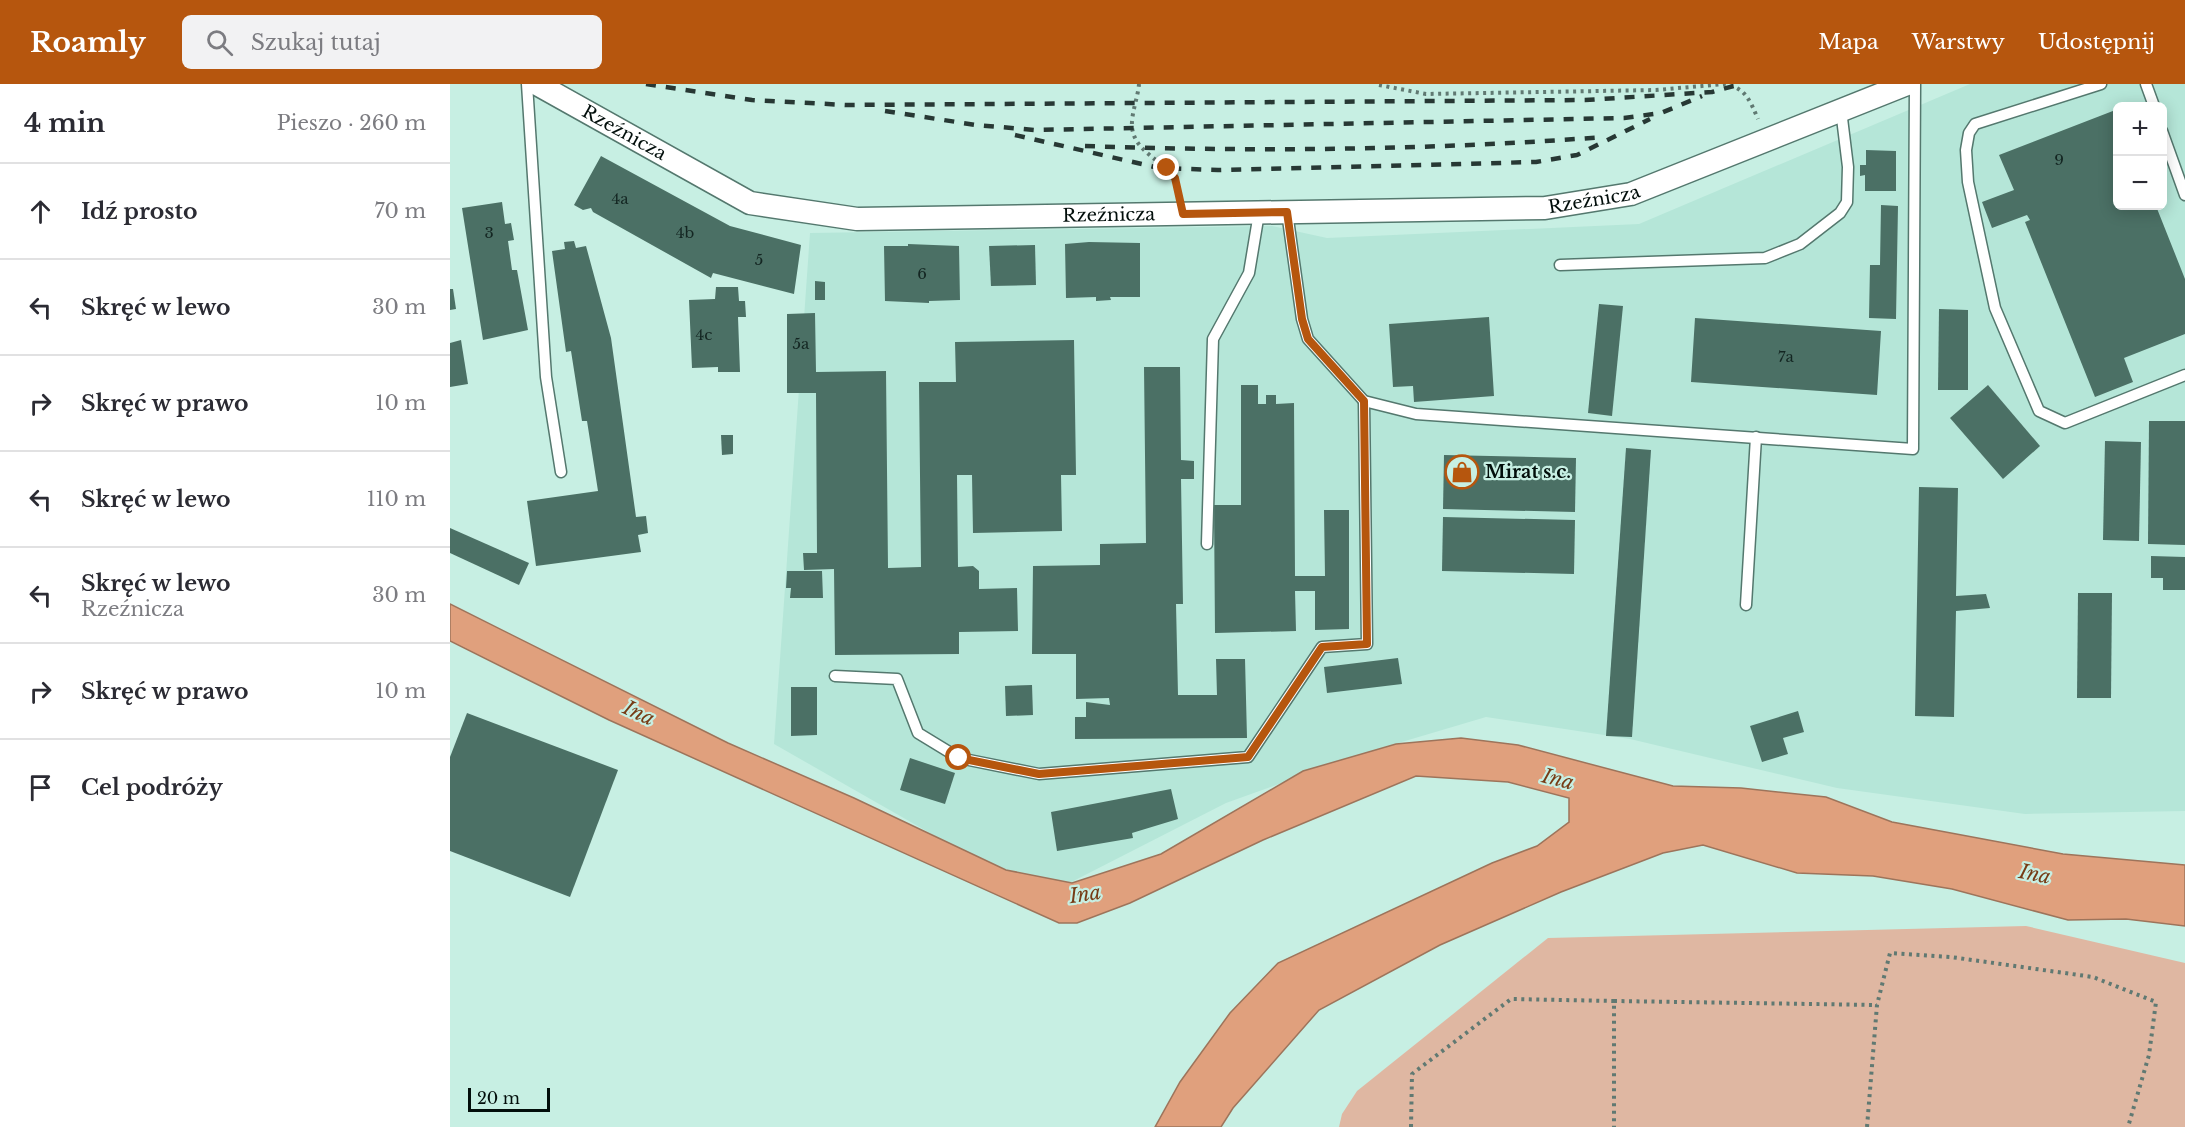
<!DOCTYPE html>
<html lang="pl">
<head>
<meta charset="utf-8">
<style>
	body { margin:0; font-family:"Libre Baskerville",serif; background:#f2f2f3; color:#2b2b33 }
	.controls { position:absolute; right:18px; top:18px; display:grid; overflow:hidden; border-radius:9px; box-shadow:0 3px 15px #0003 }
	.controls button { width:54px; height:54px; display:grid; place-items:center; padding:0; border:0; border-bottom:2px solid #e1e1e2; background:#fff; color:#2b2b33; font:30px sans-serif }
	.scale { position:absolute; left:18px; bottom:15px; width:82px; box-sizing:border-box; padding-left:6px; border:3px solid #020e0b; border-top:0; font-size:16px; line-height:21px; white-space:nowrap; color:#020e0b; -webkit-text-stroke:4px #c7efe3; paint-order:stroke }
	.stop { position:absolute; width:18px; height:18px; margin:-14px; border:4px solid #b6560e; border-radius:50%; background:#fff }
	.stop.end { background:#b6560e; border-color:#fff; box-shadow:0 2px 6px #0008 }
	.list { margin:0; padding:0; list-style:none }
	h2 { display:flex; justify-content:space-between; align-items:center; height:78px; margin:0; padding:0 24px; font-size:26px }
	h2 small { font-size:20px; font-weight:400; color:#7c7c81 }
	.list li { display:grid; grid-template-columns:39px 1fr auto; gap:18px; align-items:center; box-sizing:border-box; height:96px; padding:0 24px; border-top:2px solid #e1e1e2 }
	.list b { display:block; font-size:22px; white-space:nowrap }
	.list p { margin:0; font-size:20px; white-space:nowrap; color:#7c7c81 }
	.list em { font-size:20px; font-style:normal; color:#7c7c81 }
	.icon { flex:none; width:33px; height:33px; fill:none; stroke:currentColor; stroke-width:2; stroke-linecap:round; stroke-linejoin:round }
	.map { position:relative; flex:none; width:1735px; height:1043px; overflow:hidden }
	header { display:flex; align-items:center; gap:36px; box-sizing:border-box; height:84px; padding:0 30px; background:#b6560e; color:#fff }
	header strong { font-size:28px }
	nav { display:flex; gap:33px; margin-inline-start:auto; font-size:21px }
	.search { width:420px; height:54px; background:#f2f2f3; display:flex; align-items:center; gap:15px; box-sizing:border-box; padding:0 21px; border-radius:9px; color:#7c7c81; font-size:22px }
	main { display:flex }
	aside { flex:1; background:#fff }
	.map>svg:first-child { display:block }
	.built { fill:#b5e6d8; fill-rule:evenodd }
	.green { fill:#dfb7a2 }
	.water { fill:#e0a07d; stroke:#9d745b; stroke-width:1.5 }
	.building { fill:#4b7065 }
	.lines { fill:none; stroke-linecap:round; stroke-linejoin:round }
	.lane-casing { stroke:#54786e; stroke-width:13 }
	.street-casing { stroke:#54786e; stroke-width:25 }
	.path { stroke:#607972; stroke-width:4; stroke-dasharray:3 4.5; stroke-linecap:butt }
	.lane { stroke:#fff; stroke-width:10 }
	.street { stroke:#fff; stroke-width:22 }
	.rail { stroke:#273834; stroke-width:4.5; stroke-dasharray:10 10; stroke-linecap:butt }
	.route { stroke:#b6560e; stroke-width:8 }
	.labels { text-anchor:middle; dominant-baseline:central; stroke-width:4.5; stroke-linejoin:round; paint-order:stroke }
	.number-label { font-size:15px; fill:#142622 }
	.street-label { font-size:18px; fill:#020e0b; stroke:#c7efe3 }
	.poi-label { font-size:18px; font-weight:bold; fill:#020e0b; stroke:#c7efe3; text-anchor:start }
	.water-label { font-size:20px; font-style:italic; fill:#763b15; stroke:#c7efe3 }
</style>
</head>
<body>
<header>
<strong>Roamly</strong>
<div class="search"><svg class="icon" aria-label="search" viewBox="0 0 24 24"><circle cx="10" cy="10" r="6"/><path d="M15 15l6 6"/></svg>Szukaj tutaj</div>
<nav><a>Mapa</a><a>Warstwy</a><a>Udostępnij</a></nav>
</header>
<main>
<aside>
<h2>4 min<small>Pieszo · 260 m</small></h2>
<ul class="list">
<li><svg class="icon" aria-label="ahead" viewBox="0 0 24 24"><path d="M12 20V5M6 11l6-6 6 6"/></svg><div><b>Idź prosto</b></div><em>70 m</em></li>
<li><svg class="icon" aria-label="left" viewBox="0 0 24 24"><path d="M17 20v-9H6M10 6l-5 5 5 5"/></svg><div><b>Skręć w lewo</b></div><em>30 m</em></li>
<li><svg class="icon" aria-label="right" viewBox="0 0 24 24"><path d="M7 20v-9h11M14 6l5 5-5 5"/></svg><div><b>Skręć w prawo</b></div><em>10 m</em></li>
<li><svg class="icon" aria-label="left" viewBox="0 0 24 24"><path d="M17 20v-9H6M10 6l-5 5 5 5"/></svg><div><b>Skręć w lewo</b></div><em>110 m</em></li>
<li><svg class="icon" aria-label="left" viewBox="0 0 24 24"><path d="M17 20v-9H6M10 6l-5 5 5 5"/></svg><div><b>Skręć w lewo</b><p>Rzeźnicza</p></div><em>30 m</em></li>
<li><svg class="icon" aria-label="right" viewBox="0 0 24 24"><path d="M7 20v-9h11M14 6l5 5-5 5"/></svg><div><b>Skręć w prawo</b></div><em>10 m</em></li>
<li><svg class="icon" aria-label="arrive" viewBox="0 0 24 24"><path d="M6 21V4h12l-3 4 3 4H6"/></svg><div><b>Cel podróży</b></div></li>
</ul>
</aside>
<div class="map">
<svg width="1735" height="1043" viewBox="0 0 1735 1043">
	<rect width="100%" height="100%" fill="#c7efe3"/>
	<!-- built -->
	<path class="built" d="M1520,0H1735V727L1575,730L1387,704L1180,655L1036,633L918,668L776,719L592,813L324,660L360,149L822,142L877,154L1189,140ZM1668,22H1712V122H1668Z"/>
	<!-- green -->
	<path class="green" d="M1576,842L1735,879V1043H889L892,1030L907,1007L1098,854Z"/>
	<!-- water -->
	<path class="water" d="M0,520L278,659L404,714L556,786L622,799L711,770L853,687L946,660L1011,654L1068,661L1223,702L1291,704L1376,713L1442,738L1613,770L1735,781V842L1676,835L1618,836L1502,805L1423,792L1347,789L1253,761L1213,769L1111,808L990,861L869,926L783,1024L771,1043H705L730,998L780,929L828,879L1042,779L1087,762L1119,738V714L1058,698L966,692L813,756L680,819L627,839H609L159,636L0,557Z"/>
	<!-- building -->
	<g class="building">
		<path d="M1668,25V122H1706L1735,195V250L1674,274L1683,298L1645,313L1575,138L1580,136L1577,131L1542,144L1532,118L1564,106L1549,71Z"/>
		<path d="M1416,66L1446,67V107H1415V91L1410,92V81H1416Z"/>
		<path d="M151,72L280,142L351,161L344,210L263,189L261,194L143,128L141,124L133,126L124,121Z"/>
		<path d="M52,118L55,140L61,139L64,156L58,157L62,186H67L78,246L33,256L12,124Z"/>
		<path d="M1431,121L1448,122L1446,235L1419,234L1420,181H1430Z"/>
		<path d="M124,157L126,164L136,162L161,254L186,433L196,432L198,449L188,451L191,468L86,482L77,417L148,407L137,337H132L121,267L116,268L102,167L115,165L114,158Z"/>
		<path d="M639,158L690,159V213H660L661,216L646,217V213L616,214L615,160Z"/>
		<path d="M458,160L509,162L510,216L479,217V219L435,217L434,162H458Z"/>
		<path d="M585,161L586,201L541,202L539,162Z"/>
		<path d="M365,197L375,198V216H365Z"/>
		<path d="M266,203H288L289,217H295L296,233H288L290,288H268V283L242,284L239,216L265,215Z"/>
		<path d="M0,205H3L6,225L0,226Z"/>
		<path d="M1149,220L1173,222L1162,332L1138,329Z"/>
		<path d="M1489,225L1518,226V306H1488Z"/>
		<path d="M365,229L366,288L436,287L438,484L471,483L469,298H506L505,258L624,256L626,391H611L612,447L523,449L522,391H507L508,483L523,482L529,487V505L567,504L568,547L509,548V570L385,571L384,485L354,486L353,469H367L366,309H337V230Z"/>
		<path d="M1039,233L1044,312L964,318L963,302L943,303L939,240Z"/>
		<path d="M1245,234L1431,247L1427,311L1241,298Z"/>
		<path d="M11,256L18,300L0,303V259Z"/>
		<path d="M694,283H730L731,376L744,377V395H731L733,520H726L728,611H767L766,575H795L797,654L625,655V633H636V618L660,621L659,614L626,615V570H582L583,482L650,481V460L696,459Z"/>
		<path d="M791,301H808V320H816V311H826V320L844,319L845,492H875L874,426H899V545L865,546V507H845L846,547L765,549L764,421H791Z"/>
		<path d="M1538,301L1590,362L1553,395L1500,334Z"/>
		<path d="M1699,337H1735V461L1698,460Z"/>
		<path d="M271,351H283V370L272,371Z"/>
		<path d="M1655,357L1691,358L1689,457L1653,456Z"/>
		<path d="M1176,364L1201,366L1182,653L1156,652Z"/>
		<path d="M994,371L1126,374L1125,428L993,425Z"/>
		<path d="M1469,403L1508,404L1506,512L1536,510L1540,524L1506,527L1504,633L1465,632Z"/>
		<path d="M993,433L1125,436L1124,490L992,487Z"/>
		<path d="M0,444L79,479L69,501L0,469Z"/>
		<path d="M1701,472L1735,473V506H1713V494H1701Z"/>
		<path d="M337,487H372L373,514H340L341,504H336Z"/>
		<path d="M1628,509H1662L1661,614H1627Z"/>
		<path d="M948,574L952,600L877,609L874,583Z"/>
		<path d="M582,601L583,631L556,632L555,602Z"/>
		<path d="M341,603H367V651L341,652Z"/>
		<path d="M1348,627L1354,648L1333,654L1338,670L1312,678L1300,642Z"/>
		<path d="M17,629L168,686L120,813L0,767V673Z"/>
		<path d="M460,674L505,689L495,720L450,706Z"/>
		<path d="M721,705L728,735L682,749L683,754L607,767L601,728Z"/>
	</g>
	<g class="lines">
		<!-- lane casing -->
		<g class="lane-casing">
			<g id="lane">
				<path d="M77,0L96,293L111,388"/>
				<path d="M1651,0L1525,40L1519,49L1516,66L1518,98L1545,224L1589,327L1615,339L1735,291"/>
				<path d="M1696,0L1704,22"/>
				<path d="M1712,47L1735,111"/>
				<path d="M837,128L852,235L858,255L914,317L966,330L1463,365L1465,0"/>
				<path d="M1110,181L1315,174L1350,160L1390,129L1397,118L1398,83L1391,26"/>
				<path d="M757,460L763,255L799,189L809,129"/>
				<path d="M1296,521L1306,353"/>
				<path d="M385,592L447,595L468,649L509,674L589,690L798,673L872,563L917,560L914,317"/>
			</g>
		</g>
		<!-- street casing -->
		<g class="street-casing">
			<g id="street">
				<path id="s1" d="M87,0L300,119L407,135L1095,124L1181,110L1457,0"/>
			</g>
		</g>
		<!-- path -->
		<g class="path">
			<path d="M689,0C688,13 681,30 682,43C685,72 721,76 728,107"/>
			<path d="M929,1L976,10L1206,6L1275,0C1296,4 1300,17 1308,35"/>
			<path d="M1164,917L1427,921"/>
			<path d="M961,1043L962,990L1061,915L1164,917V1043"/>
			<path d="M1417,1043L1427,921L1440,869L1501,873L1643,893L1706,918L1699,971L1678,1043"/>
		</g>
		<!-- lane -->
		<use href="#lane" class="lane"/>
		<!-- street -->
		<use href="#street" class="street"/>
		<!-- rail -->
		<g class="rail">
			<path d="M196,0L302,16L396,21L1135,16L1262,8L1291,0"/>
			<path d="M435,27L526,41L585,46L1174,34L1211,29L1252,12"/>
			<path d="M565,51L709,84L768,86L1086,78L1127,71L1200,35"/>
			<path d="M635,62C808,68 982,66 1154,53"/>
		</g>
	</g>
	<g class="lines">
		<!-- route -->
		<path class="route" d="M509,674L589,690L798,673L872,563L917,560L914,317L858,255L852,235L837,128L733,130L725,94L717,84"/>
	</g>
	<!-- icons -->
	<defs>
		<g id="shop-ring" transform="scale(1.725)"><circle r="9.5" fill="#c7efe3" stroke="#b6560e" stroke-width="1.5"/><path d="M-5-2.5h2.3a2.7 3.5 0 0 1 5.4 0H5L5.5 6h-11ZM-1.5-2.5h3a1.5 2.3 0 0 0-3 0Z" fill="#b6560e"/></g>
	</defs>
	<g fill-rule="evenodd">
		<use href="#shop-ring" x="1012" y="388"/>
	</g>
	<g class="labels">
		<!-- number labels -->
		<g class="number-label">
			<text x="1609" y="75">9</text>
			<text x="170" y="114">4a</text>
			<text x="39" y="148">3</text>
			<text x="235" y="148">4b</text>
			<text x="309" y="175">5</text>
			<text x="472" y="189">6</text>
			<text x="254" y="250">4c</text>
			<text x="351" y="259">5a</text>
			<text x="1336" y="272">7a</text>
		</g>
		<!-- street labels -->
		<g class="street-label">
			<text stroke="none"><textPath href="#s1" startOffset="100">Rzeźnicza</textPath></text>
			<text stroke="none"><textPath href="#s1" startOffset="1090">Rzeźnicza</textPath></text>
			<text stroke="none"><textPath href="#s1" startOffset="604">Rzeźnicza</textPath></text>
		</g>
		<!-- poi labels -->
		<g class="poi-label">
			<text x="1035" y="388">Mirat s.c.</text>
		</g>
		<!-- water labels -->
		<g class="water-label">
			<text transform="translate(189 629) rotate(25)">Ina</text>
			<text transform="translate(1108 695) rotate(14)">Ina</text>
			<text transform="translate(1585 790) rotate(11)">Ina</text>
			<text transform="translate(635 810) rotate(-8)">Ina</text>
		</g>
	</g>
</svg>
<div class="controls">
<button>+</button>
<button>−</button>
</div>
<div class="scale">20 m</div>
<div class="stop" style="left:509px;top:674px"></div>
<div class="stop end" style="left:717px;top:84px"></div>
</div>
</main>
</body>
</html>
